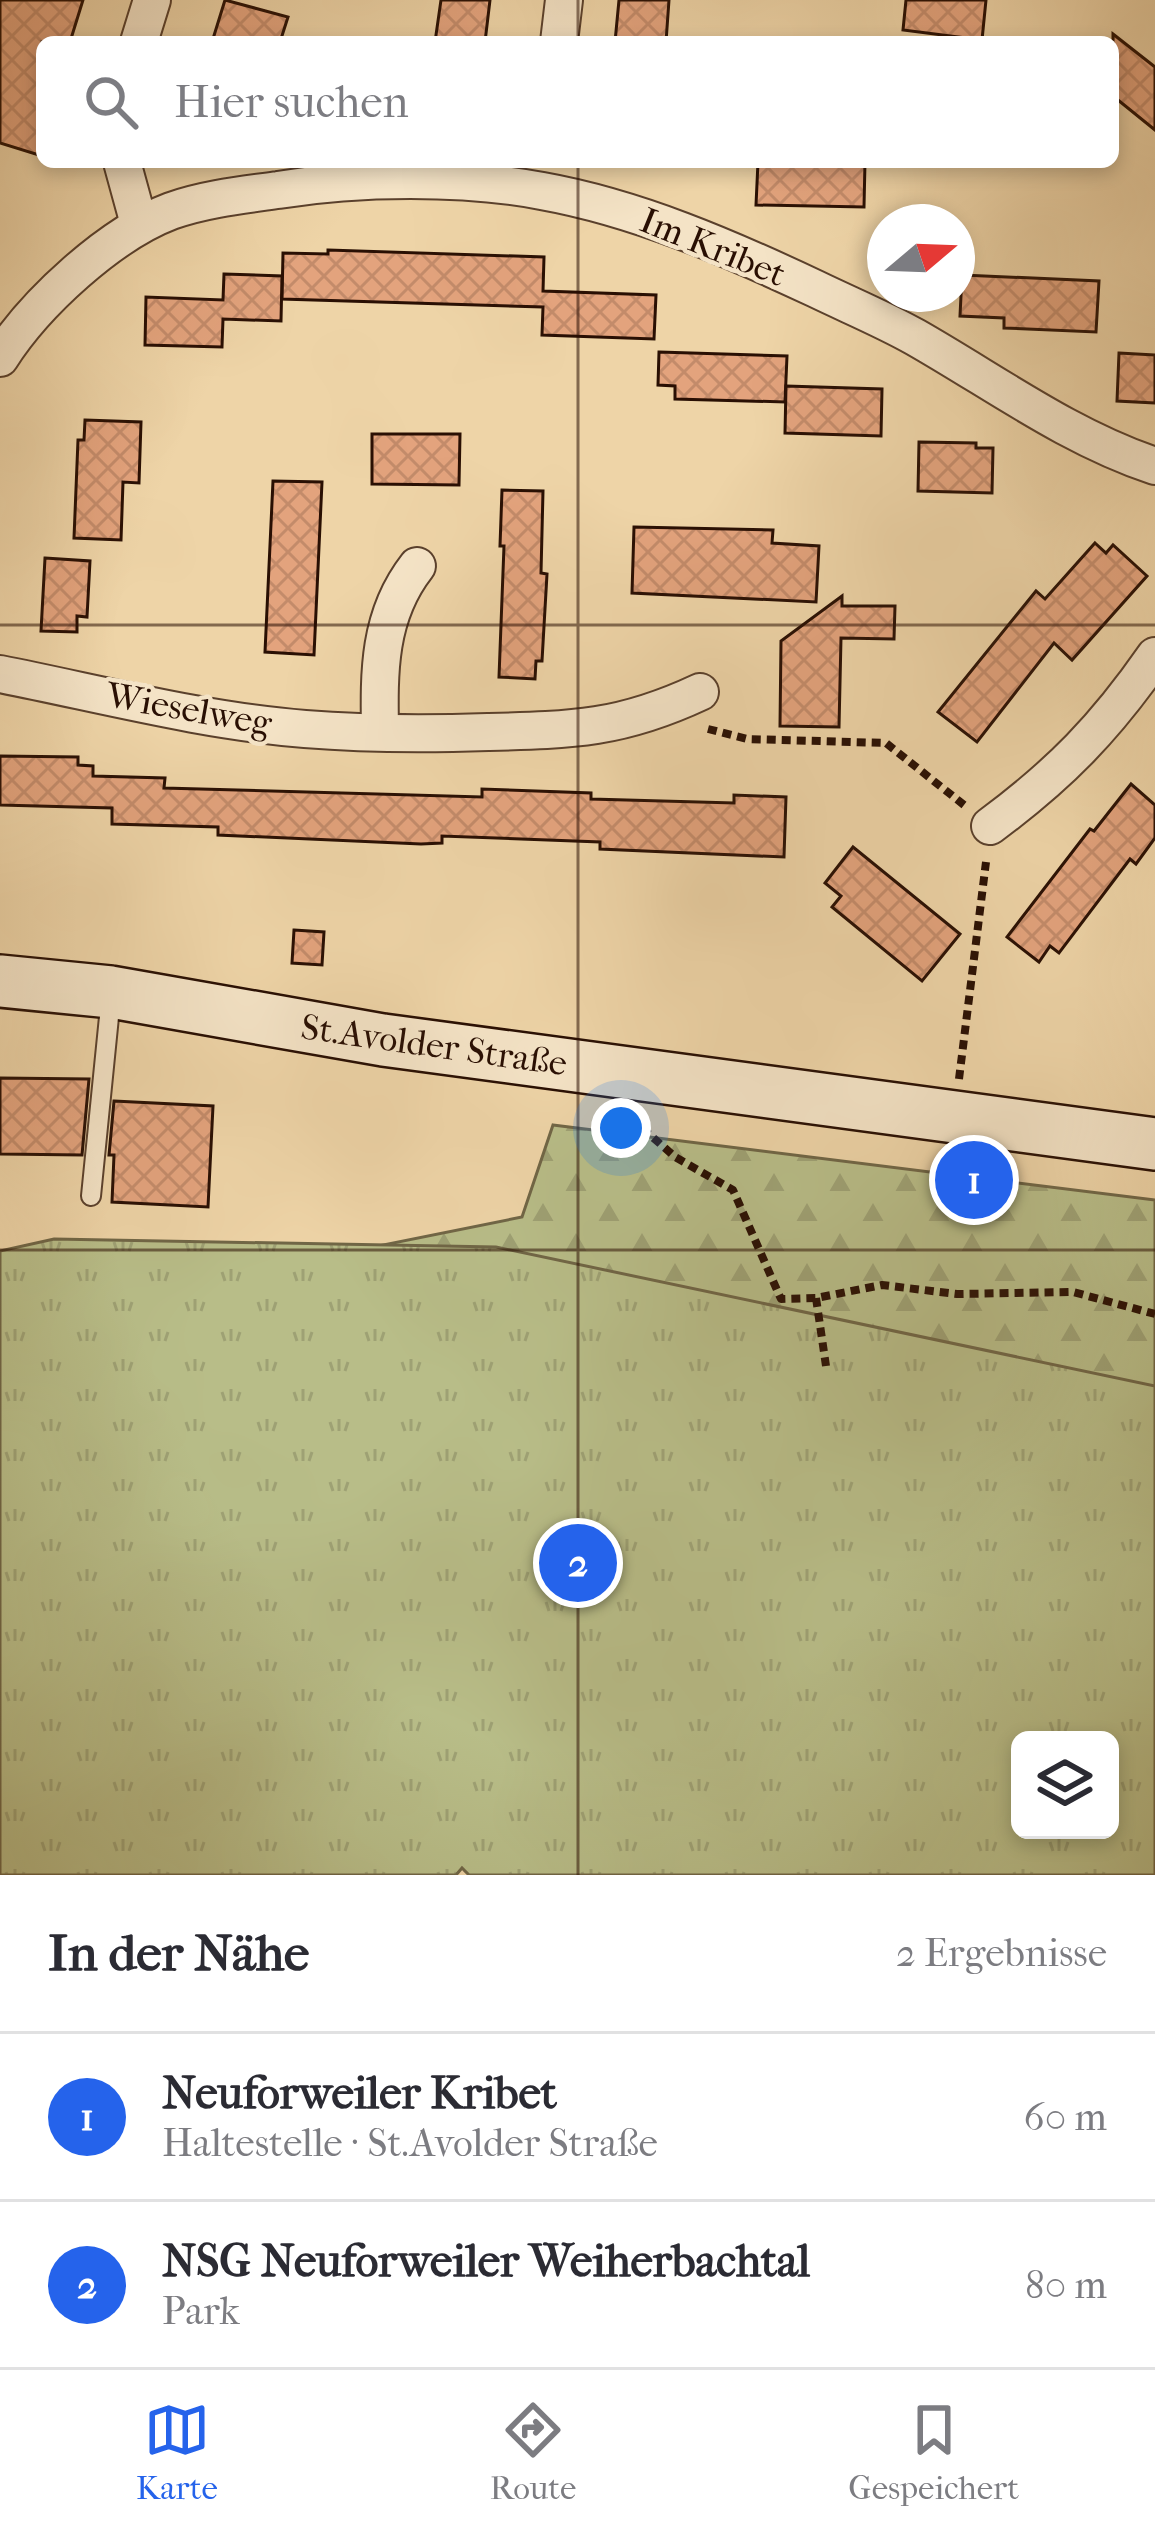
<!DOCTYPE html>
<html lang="de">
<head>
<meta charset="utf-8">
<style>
	body { margin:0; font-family:"IM FELL French Canon",serif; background:#f7f7f7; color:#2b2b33 }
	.controls { position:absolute; right:36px; bottom:36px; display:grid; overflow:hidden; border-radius:18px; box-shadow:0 6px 18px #0003 }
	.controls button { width:108px; height:108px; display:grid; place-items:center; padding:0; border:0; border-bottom:3px solid #e1e1e2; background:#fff; color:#2b2b33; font:60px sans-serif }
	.compass { position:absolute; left:867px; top:204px; width:108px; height:108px; border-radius:50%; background:#fff; box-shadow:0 6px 18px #0003; rotate:71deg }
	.you { position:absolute; left:621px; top:1128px; width:42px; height:42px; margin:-30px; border:9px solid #fff; border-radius:50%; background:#1a73e8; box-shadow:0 0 0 18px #1a73e833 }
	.badge { display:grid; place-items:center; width:78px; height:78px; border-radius:50%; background:#2563eb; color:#fff; font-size:39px; font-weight:700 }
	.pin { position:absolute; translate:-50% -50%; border:6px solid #fff; box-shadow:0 3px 12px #0006 }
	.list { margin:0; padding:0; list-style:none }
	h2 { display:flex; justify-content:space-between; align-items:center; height:156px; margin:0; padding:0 48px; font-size:51px }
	h2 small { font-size:39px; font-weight:400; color:#7c7c81 }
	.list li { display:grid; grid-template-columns:78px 1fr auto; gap:36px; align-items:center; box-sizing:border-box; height:168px; padding:0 48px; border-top:3px solid #e1e1e2 }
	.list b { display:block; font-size:45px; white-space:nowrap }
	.list p { margin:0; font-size:39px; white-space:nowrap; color:#7c7c81 }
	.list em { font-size:39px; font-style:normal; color:#7c7c81 }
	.icon { flex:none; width:66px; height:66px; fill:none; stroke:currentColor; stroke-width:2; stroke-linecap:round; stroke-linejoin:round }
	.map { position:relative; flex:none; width:1155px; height:1875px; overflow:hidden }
	.search { position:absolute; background:#fff; box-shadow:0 6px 18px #0003; left:36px; right:36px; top:36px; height:132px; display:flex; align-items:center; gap:30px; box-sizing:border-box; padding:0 42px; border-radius:18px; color:#7c7c81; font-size:45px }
	.sheet { height:492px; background:#fff }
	nav { display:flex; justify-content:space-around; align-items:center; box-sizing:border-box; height:168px; border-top:3px solid #e1e1e2; background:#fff; font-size:33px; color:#7c7c81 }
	nav a { display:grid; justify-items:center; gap:6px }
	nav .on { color:#2563eb }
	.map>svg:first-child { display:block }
	.forest { fill:url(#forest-firs); stroke:#706646; stroke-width:3 }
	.park { fill:url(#park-tufts); stroke:#706646; stroke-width:3; fill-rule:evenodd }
	.building { fill:url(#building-cross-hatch); stroke:#290f03; stroke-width:3 }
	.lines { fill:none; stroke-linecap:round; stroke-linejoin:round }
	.lane-casing { stroke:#5a402c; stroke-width:22 }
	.street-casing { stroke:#5a402c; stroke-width:40 }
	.secondary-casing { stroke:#290f03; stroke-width:56 }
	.path { stroke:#290f03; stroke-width:8; stroke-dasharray:9 6; stroke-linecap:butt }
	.lane { stroke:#f4e3c6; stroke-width:18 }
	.street { stroke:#f4e3c6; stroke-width:36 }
	.secondary { stroke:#f4e3c6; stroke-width:51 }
	.grid { fill:none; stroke:#290f03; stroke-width:3; stroke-opacity:0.55 }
	.labels { text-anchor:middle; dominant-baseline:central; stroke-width:9; stroke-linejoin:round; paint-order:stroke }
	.street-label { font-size:36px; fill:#290f03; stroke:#f4e3c6 }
</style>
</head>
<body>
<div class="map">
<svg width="1155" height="1875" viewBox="0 0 1155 1875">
	<defs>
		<pattern id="forest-firs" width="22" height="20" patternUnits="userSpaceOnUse" patternTransform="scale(3)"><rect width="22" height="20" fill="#b8bd88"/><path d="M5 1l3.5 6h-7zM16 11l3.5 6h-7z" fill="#9ea174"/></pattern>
		<pattern id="park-tufts" width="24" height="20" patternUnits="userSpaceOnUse" patternTransform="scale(3)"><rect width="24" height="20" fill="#b8bd88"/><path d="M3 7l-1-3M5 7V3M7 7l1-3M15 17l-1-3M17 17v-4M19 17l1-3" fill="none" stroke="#9ea174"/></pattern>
		<pattern id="building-cross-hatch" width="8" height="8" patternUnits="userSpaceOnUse" patternTransform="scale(3)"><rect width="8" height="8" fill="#e3a37d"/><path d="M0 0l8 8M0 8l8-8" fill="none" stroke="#c38b6a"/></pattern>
	</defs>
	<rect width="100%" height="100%" fill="#eed4a7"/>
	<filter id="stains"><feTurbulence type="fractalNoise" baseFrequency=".00167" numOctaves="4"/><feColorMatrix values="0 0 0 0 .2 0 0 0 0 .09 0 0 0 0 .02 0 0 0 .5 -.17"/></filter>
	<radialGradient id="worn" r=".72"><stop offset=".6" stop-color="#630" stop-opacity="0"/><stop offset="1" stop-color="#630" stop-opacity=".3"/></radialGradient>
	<!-- forest -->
	<path class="forest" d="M553,1125L1155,1200V1482L224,1277L522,1217Z"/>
	<!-- park -->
	<path class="park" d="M54,1239L496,1247L1155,1386V1875H469L462,1868L456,1875H0V1251ZM1020,1740H1110V1830H1020Z"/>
	<!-- building -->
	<g class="building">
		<path d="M0,0H83L70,42H42V156L0,143Z"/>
		<path d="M225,0L288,17L280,42H212Z"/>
		<path d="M441,0H490L485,42H435Z"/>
		<path d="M619,0H669L666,42H615Z"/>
		<path d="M906,0H986L982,40L903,30Z"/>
		<path d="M1113,34L1155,67V130L1113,96Z"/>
		<path d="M758,162H865L864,207L756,205Z"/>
		<path d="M328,250L544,257L543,291L656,295L654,339L542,335L543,307L282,299L283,253L328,254Z"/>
		<path d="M224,274L282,276L281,321L223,319L222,347L145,345L146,297L223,300Z"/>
		<path d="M962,275L1099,281L1096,332L1004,328V318L960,316Z"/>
		<path d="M659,352L787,356L785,402L675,399V386L658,385Z"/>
		<path d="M1119,353L1155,355V403L1117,401Z"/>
		<path d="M786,386L882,389L881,436L785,433Z"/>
		<path d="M85,420L141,422L139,483L123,482L121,540L74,538L78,440H84Z"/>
		<path d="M372,434H460L459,485L372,484Z"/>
		<path d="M919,442L976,443V448H993L992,493L918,491Z"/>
		<path d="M273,481L322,482L314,655L265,652Z"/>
		<path d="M502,490L543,491L541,573L547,574L542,661H536L535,679L499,677L504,546H500Z"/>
		<path d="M634,527L773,530L772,543L819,546L816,602L632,593Z"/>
		<path d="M1095,543L1106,553L1113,545L1147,576L1072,660L1054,643L977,742L938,712L1036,591L1045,599Z"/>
		<path d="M45,558L90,561L87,617L77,616V632L41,631Z"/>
		<path d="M842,596V606H895L894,639L841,638L839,727L780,726L781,641Z"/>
		<path d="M0,756L78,757V765L93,766V776L165,778L164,788L482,797V789L591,793V799L734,803V795L786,797L784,857L600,849V842L442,836V843L421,844L218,835V827L112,824V808L0,805Z"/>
		<path d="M1131,784L1155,805V838L1136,864L1130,859L1059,953L1050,946L1039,962L1007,937L1090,829L1094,831Z"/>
		<path d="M853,847L960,934L922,981L832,907L841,896L825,883Z"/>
		<path d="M294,930L324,932L322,965L292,963Z"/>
		<path d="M0,1078L89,1079L82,1155L0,1154Z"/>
		<path d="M114,1101L213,1106L208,1207L112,1202L114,1155H109Z"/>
	</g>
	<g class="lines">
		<!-- lane casing -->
		<g class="lane-casing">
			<path id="lane" d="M91,1196L111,997"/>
		</g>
		<!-- street casing -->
		<g class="street-casing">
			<g id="street">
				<path d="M139,42L152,0"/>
				<path d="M559,42L564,0"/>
				<path d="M122,162L139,224"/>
				<path d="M0,358C35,303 110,234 171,211C205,199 242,195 278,190C358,177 463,176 542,191C637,208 729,248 816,289C849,305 883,319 915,337C994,382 1068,437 1155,466"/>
				<path d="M0,674C101,694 203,721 305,729C366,734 427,734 488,732C573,730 621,729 700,692"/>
				<path d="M380,732C379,672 378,616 417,566"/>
				<path d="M990,826C1060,774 1105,728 1155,656"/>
			</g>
		</g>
		<!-- secondary casing -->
		<g class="secondary-casing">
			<path id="secondary" d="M0,981L111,992L383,1040L1155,1144"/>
		</g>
		<!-- path -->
		<g class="path">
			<path d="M708,729L747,739L886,743L964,805"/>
			<path d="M959,1079L986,862"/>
			<path d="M631,1118L675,1157L733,1190L781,1299L816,1298L882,1285L957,1294L1073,1292L1155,1314"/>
			<path d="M816,1298L826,1366"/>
		</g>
		<!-- lane -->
		<use href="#lane" class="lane"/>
		<!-- street -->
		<use href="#street" class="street"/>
		<!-- secondary -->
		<use href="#secondary" class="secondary"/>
	</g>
	<!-- grid -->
	<path class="grid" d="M578,0V42M578,162V1875M0,625H1155M0,1250H1155"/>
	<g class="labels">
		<!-- street labels -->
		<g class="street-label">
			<text transform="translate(713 247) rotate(22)">Im Kribet</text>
			<text transform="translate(189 709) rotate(10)">Wieselweg</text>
			<text transform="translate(434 1045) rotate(8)">St.Avolder Straße</text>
		</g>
	</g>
	<rect width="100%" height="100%" filter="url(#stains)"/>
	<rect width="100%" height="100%" fill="url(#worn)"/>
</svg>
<div class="controls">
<button><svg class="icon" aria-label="layers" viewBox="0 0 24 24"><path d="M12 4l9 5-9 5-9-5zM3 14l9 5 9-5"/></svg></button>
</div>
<svg class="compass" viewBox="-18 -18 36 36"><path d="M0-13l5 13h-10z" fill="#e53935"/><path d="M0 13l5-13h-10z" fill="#7c7c81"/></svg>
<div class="you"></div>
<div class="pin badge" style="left:974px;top:1180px">1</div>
<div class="pin badge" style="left:578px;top:1563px">2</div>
<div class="search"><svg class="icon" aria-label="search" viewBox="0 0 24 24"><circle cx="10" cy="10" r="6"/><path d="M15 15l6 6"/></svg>Hier suchen</div>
</div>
<section class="sheet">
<h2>In der Nähe<small>2 Ergebnisse</small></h2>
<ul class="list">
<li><span class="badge">1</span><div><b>Neuforweiler Kribet</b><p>Haltestelle · St.Avolder Straße</p></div><em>60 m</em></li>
<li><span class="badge">2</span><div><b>NSG Neuforweiler Weiherbachtal</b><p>Park</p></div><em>80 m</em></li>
</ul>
</section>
<nav>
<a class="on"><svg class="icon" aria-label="map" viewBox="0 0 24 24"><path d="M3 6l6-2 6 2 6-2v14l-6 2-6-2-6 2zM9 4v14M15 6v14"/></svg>Karte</a>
<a><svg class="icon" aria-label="directions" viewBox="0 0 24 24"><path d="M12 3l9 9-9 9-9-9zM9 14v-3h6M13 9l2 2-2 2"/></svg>Route</a>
<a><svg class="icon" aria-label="saved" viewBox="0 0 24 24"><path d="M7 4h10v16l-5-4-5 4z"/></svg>Gespeichert</a>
</nav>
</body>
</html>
